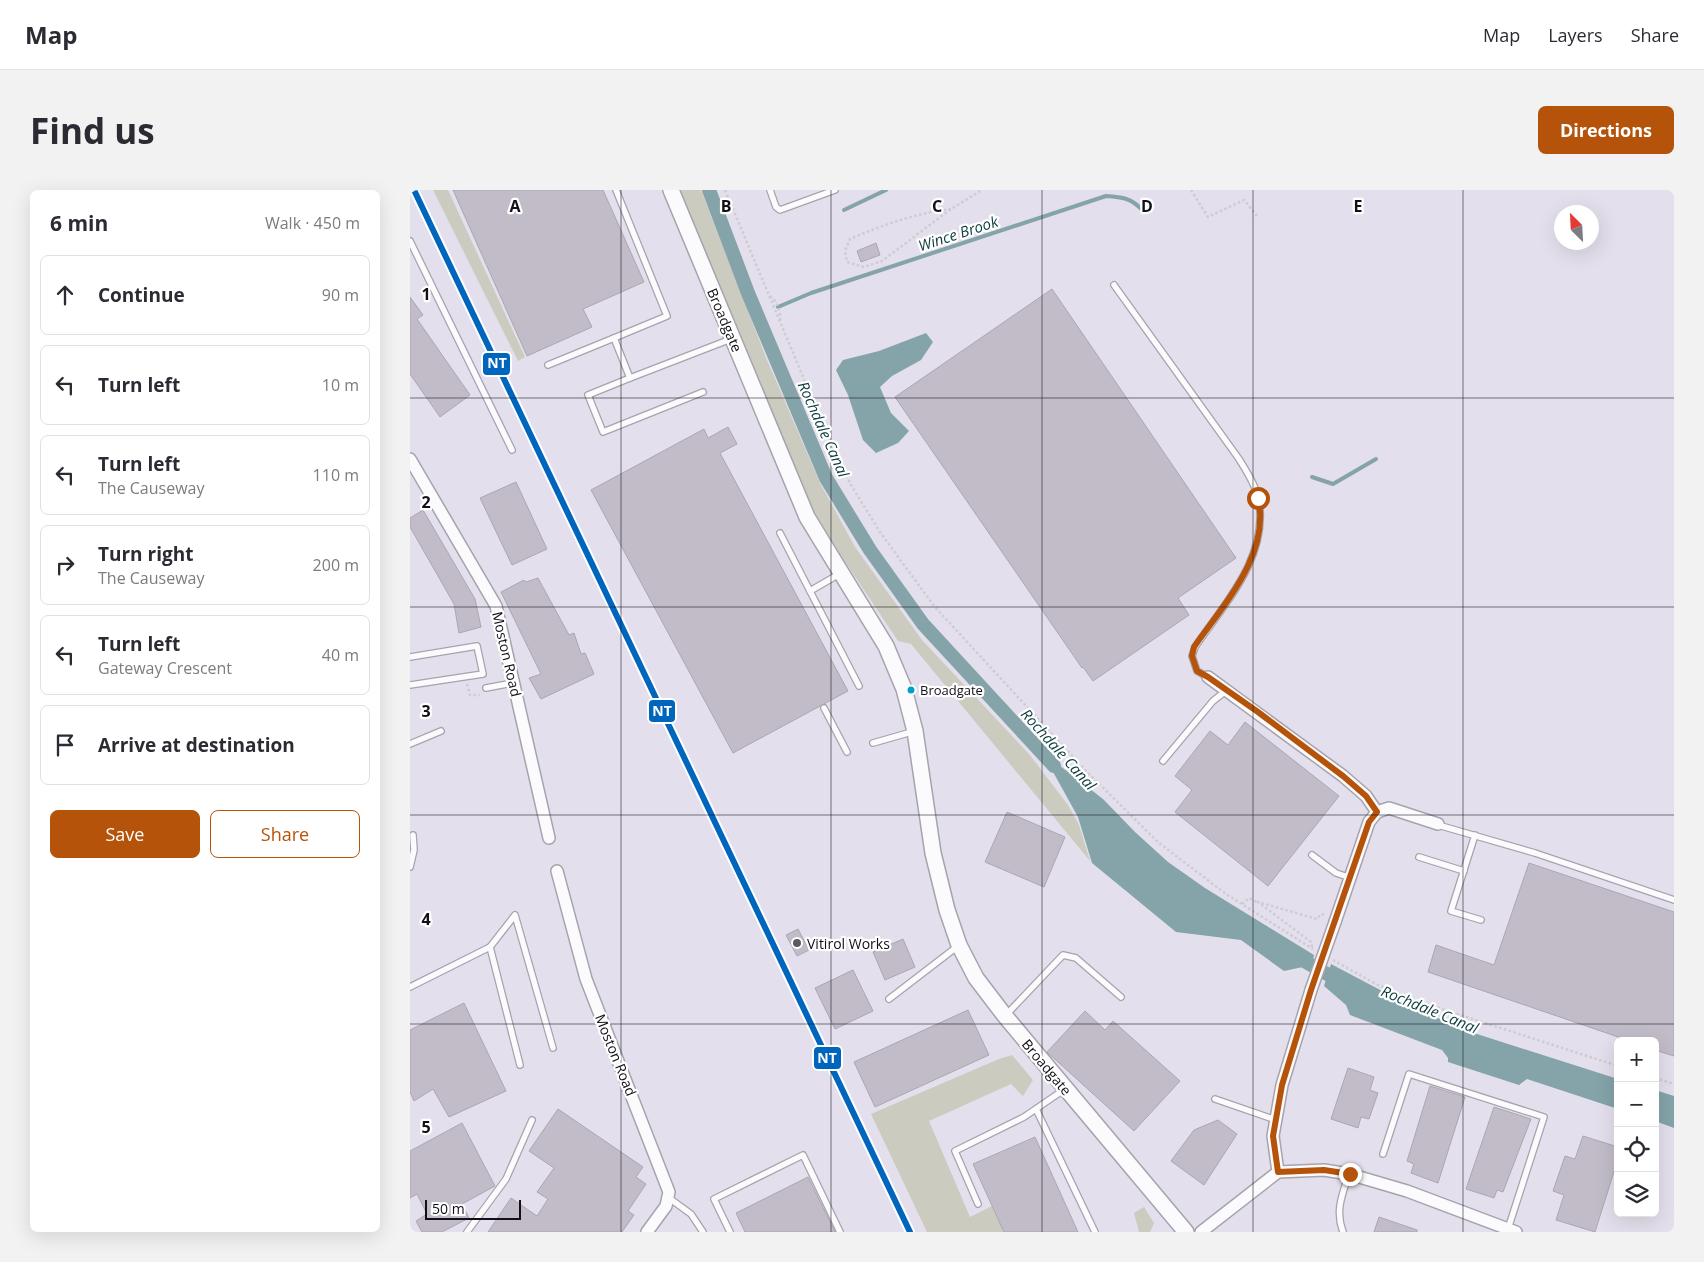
<!DOCTYPE html>
<html lang="en">
<head>
<meta charset="utf-8">
<style>
	body { margin:0; font-family:"Open Sans",sans-serif; background:#f2f2f3; color:#2b2b33 }
	.controls { position:absolute; right:15px; bottom:15px; display:grid; overflow:hidden; border-radius:8px; box-shadow:0 5px 20px #0002 }
	.controls button { width:45px; height:45px; display:grid; place-items:center; padding:0; border:0; border-bottom:1px solid #e1e1e2; background:#fff; color:#2b2b33; font:25px sans-serif }
	.compass { position:absolute; left:1144px; top:15px; width:45px; height:45px; border-radius:50%; background:#fff; box-shadow:0 5px 20px #0002; rotate:336deg }
	.scale { position:absolute; left:15px; bottom:12px; width:96px; box-sizing:border-box; padding-left:5px; border:2px solid #120f17; border-top:0; font-size:14px; line-height:18px; white-space:nowrap; color:#120f17; -webkit-text-stroke:4px #fff; paint-order:stroke }
	.stop { position:absolute; width:15px; height:15px; margin:-11px; border:4px solid #b45309; border-radius:50%; background:#fff }
	.stop.end { background:#b45309; border-color:#fff; box-shadow:0 1px 5px #0008 }
	.list { margin:0; padding:0; list-style:none }
	h2 { display:flex; justify-content:space-between; align-items:center; height:65px; margin:0; padding:0 20px; font-size:21px }
	h2 small { font-size:16px; font-weight:400; color:#7c7c81 }
	.list li { display:grid; grid-template-columns:32px 1fr auto; gap:15px; align-items:center; box-sizing:border-box; height:80px; margin:0 10px 10px; padding:0 10px; border:1px solid #e1e1e2; border-radius:8px }
	.list b { display:block; font-size:19px; white-space:nowrap }
	.list p { margin:0; font-size:16px; white-space:nowrap; color:#7c7c81 }
	.list em { font-size:16px; font-style:normal; color:#7c7c81 }
	.actions { display:flex; gap:10px; padding:15px 20px }
	.actions a { flex:1; padding:11px 0; border:1px solid #b45309; border-radius:8px; text-align:center; font-size:18px; color:#b45309 }
	.actions .main { background:#b45309; color:#fff }
	.icon { flex:none; width:28px; height:28px; fill:none; stroke:currentColor; stroke-width:2; stroke-linecap:round; stroke-linejoin:round }
	.map { position:relative; flex:none; width:1264px; height:1042px; overflow:hidden; border-radius:8px }
	header { display:flex; align-items:center; gap:30px; box-sizing:border-box; height:70px; padding:0 25px; background:#fff; border-bottom:1px solid #e1e1e2 }
	header strong { font-size:24px }
	nav { display:flex; gap:28px; margin-inline-start:auto; font-size:18px }
	.intro { display:flex; align-items:center; justify-content:space-between; box-sizing:border-box; height:120px; padding:0 30px }
	h1 { margin:0; font-size:35px }
	.button { padding:12px 22px; border-radius:8px; background:#b45309; color:#fff; font-size:18px; font-weight:700 }
	main { display:flex; gap:30px; padding:0 30px }
	aside { flex:1; background:#fff; border-radius:8px; box-shadow:0 5px 20px #0002 }
	.map>svg:first-child { display:block }
	.green { fill:#cbcbbf }
	.water { fill:#84a4aa }
	.lines { fill:none; stroke-linecap:round; stroke-linejoin:round }
	.stream { stroke:#84a4aa; stroke-width:4 }
	.canal { stroke:#84a4aa; stroke-width:14 }
	.building { fill:#c2bcc8; stroke:#aba6b0 }
	.service-casing { stroke:#a7a3ad; stroke-width:8 }
	.minor-casing { stroke:#a7a3ad; stroke-width:14 }
	.tertiary-casing { stroke:#a7a3ad; stroke-width:18 }
	.path { stroke:#ceccd1; stroke-width:2.5; stroke-dasharray:2.5 2.5; stroke-linecap:butt }
	.service { stroke:#fbfafc; stroke-width:5.5 }
	.minor { stroke:#fbfafc; stroke-width:11 }
	.tertiary { stroke:#fbfafc; stroke-width:15 }
	.minor-bridge-casing { stroke:#a7a3ad; stroke-width:14; stroke-linecap:butt }
	.minor-bridge { stroke:#fbfafc; stroke-width:11 }
	.rail-1-casing { stroke:#fff; stroke-width:10 }
	.rail-1 { stroke:#0065bd; stroke-width:6 }
	.route { stroke:#b45309; stroke-width:6 }
	.grid { fill:none; stroke:#120f17; stroke-width:1; stroke-opacity:0.55 }
	.bus-dot { fill:#01a1c5; stroke:#fff; stroke-width:2 }
	.poi-dot { fill:#5c5862; stroke:#fff; stroke-width:2 }
	.labels { text-anchor:middle; dominant-baseline:central; stroke-width:4.5; stroke-linejoin:round; paint-order:stroke }
	.bus-label { font-size:13px; fill:#120f17; stroke:#fff; text-anchor:start }
	.street-label { font-size:14px; fill:#120f17; stroke:#fff }
	.poi-label { font-size:14px; fill:#120f17; stroke:#fff; text-anchor:start }
	.water-label { font-size:15px; font-style:italic; fill:#0d3d3f; stroke:#fff }
	.grid-label { font-size:16px; text-anchor:middle; font-weight:bold; fill:#120f17; stroke:#fff; stroke-width:4.5; stroke-linejoin:round; paint-order:stroke }
	.line-badge { stroke:#fff; stroke-width:2 }
	.badge-label { font-size:14px; text-anchor:middle; font-weight:bold; fill:#fff }
</style>
</head>
<body>
<header>
<strong>Map</strong>
<nav><a>Map</a><a>Layers</a><a>Share</a></nav>
</header>
<div class="intro"><h1>Find us</h1><a class="button">Directions</a></div>
<main>
<aside>
<h2>6 min<small>Walk · 450 m</small></h2>
<ul class="list">
<li><svg class="icon" aria-label="ahead" viewBox="0 0 24 24"><path d="M12 20V5M6 11l6-6 6 6"/></svg><div><b>Continue</b></div><em>90 m</em></li>
<li><svg class="icon" aria-label="left" viewBox="0 0 24 24"><path d="M17 20v-9H6M10 6l-5 5 5 5"/></svg><div><b>Turn left</b></div><em>10 m</em></li>
<li><svg class="icon" aria-label="left" viewBox="0 0 24 24"><path d="M17 20v-9H6M10 6l-5 5 5 5"/></svg><div><b>Turn left</b><p>The Causeway</p></div><em>110 m</em></li>
<li><svg class="icon" aria-label="right" viewBox="0 0 24 24"><path d="M7 20v-9h11M14 6l5 5-5 5"/></svg><div><b>Turn right</b><p>The Causeway</p></div><em>200 m</em></li>
<li><svg class="icon" aria-label="left" viewBox="0 0 24 24"><path d="M17 20v-9H6M10 6l-5 5 5 5"/></svg><div><b>Turn left</b><p>Gateway Crescent</p></div><em>40 m</em></li>
<li><svg class="icon" aria-label="arrive" viewBox="0 0 24 24"><path d="M6 21V4h12l-3 4 3 4H6"/></svg><div><b>Arrive at destination</b></div></li>
</ul>
<div class="actions"><a class="main">Save</a><a>Share</a></div>
</aside>
<div class="map">
<svg width="1264" height="1042" viewBox="0 0 1264 1042">
	<rect width="100%" height="100%" fill="#e4dfec"/>
	<!-- green -->
	<g class="green">
		<path d="M23,0H38L115,167L108,171Z"/>
		<path d="M270,0H291L357,170L410,293L445,357L512,450L619,564L658,615L669,635L680,671L501,454L488,451L432,367L392,302Z"/>
		<path d="M602,865L623,890L613,906L601,894L519,931L560,1027L582,1016L594,1042H517L461,924L589,869Z"/>
		<path d="M734,1017L744,1033L740,1042H729L724,1023Z"/>
	</g>
	<!-- water -->
	<g class="water">
		<path d="M516,143L523,152L511,170L482,186L470,197L481,223L499,241L488,253L466,263L453,250L438,205L426,180L433,170L469,161Z"/>
		<path d="M632,562L693,609L725,642L758,672L795,698L904,765L902,775L874,781L831,750L766,742L682,673L668,627Z"/>
		<path d="M921,774L1008,820L1067,844L1208,889V919L1117,889L1109,895L1038,872V868L1032,860L940,825L936,815L914,796Z"/>
		<path d="M1245,900L1264,906V938L1245,931Z"/>
	</g>
	<g class="lines">
		<!-- stream -->
		<g class="stream">
			<path d="M434,20L476,0"/>
			<path d="M368,117L401,103L696,6C712,7 722,8 733,21"/>
			<path d="M902,287L923,294L966,269"/>
		</g>
		<!-- canal -->
		<g class="canal">
			<path d="M299,0L338,103L416,288L460,360L513,434L644,576"/>
			<path d="M887,767L933,793"/>
		</g>
	</g>
	<!-- building -->
	<g class="building">
		<path d="M43,0H193L234,92L173,119L182,137L117,166Z"/>
		<path d="M466,53L470,65L451,72L447,61Z"/>
		<path d="M642,99L826,368L768,408L779,425L683,491L673,477L672,478L485,207Z"/>
		<path d="M0,107L13,125L7,129L60,205L30,227L0,184Z"/>
		<path d="M318,237L327,254L310,263L438,501L323,563L181,300L294,239L298,248Z"/>
		<path d="M106,292L137,359L102,375L70,308Z"/>
		<path d="M13,320L65,409L71,437L49,443L44,414L0,337V328Z"/>
		<path d="M128,388L159,445L164,443L171,464L175,463L184,484L131,509L119,488L131,484L91,402L114,390L116,392Z"/>
		<path d="M835,532L929,606L858,696L765,622L782,600L765,586L800,541L818,555Z"/>
		<path d="M597,622L655,647L634,697L575,672Z"/>
		<path d="M1119,673L1264,722V866L1245,860V851H1220L1018,782L1026,755L1084,775Z"/>
		<path d="M388,739L399,760L387,766L376,745Z"/>
		<path d="M493,749L505,777L475,790L463,762Z"/>
		<path d="M443,780L463,821L425,839L405,798Z"/>
		<path d="M54,813L96,901L39,927L23,899L4,911L0,902V840Z"/>
		<path d="M558,820L579,865L465,917L444,872Z"/>
		<path d="M675,821L695,840L703,831L770,891L724,941L637,862Z"/>
		<path d="M938,878L964,887L960,900L968,903L959,929L951,927L948,938L921,929Z"/>
		<path d="M1020,896L1055,907L1028,993L1001,983L1004,974L997,971Z"/>
		<path d="M1084,917L1121,929L1093,1002L1087,1000L1084,1008L1056,999Z"/>
		<path d="M148,919L233,977L226,987L236,994L218,1021L224,1025L212,1042H78L101,1008L127,1026L138,1009L127,1002L144,978L119,961Z"/>
		<path d="M808,930L827,944L794,995L761,971L784,940Z"/>
		<path d="M52,933L85,996L52,1014L59,1028L32,1042H12L6,1031L17,1024L7,1004L0,1008V961Z"/>
		<path d="M1173,946L1208,957V969L1185,1042L1146,1030L1154,1005L1143,1001L1155,966L1165,969Z"/>
		<path d="M625,947L668,1042H594L563,974Z"/>
		<path d="M398,987L425,1042H335L326,1023Z"/>
		<path d="M969,1027L1007,1040V1042H964Z"/>
	</g>
	<g class="lines">
		<!-- service casing -->
		<g class="service-casing">
			<g id="service">
				<path d="M206,0L257,126L204,148L220,188L321,149"/>
				<path d="M360,0L366,17L370,20L425,0"/>
				<path d="M0,51L102,260"/>
				<path d="M704,95L829,269C837,282 846,296 849,311C858,368 815,413 785,457L782,466L787,481L798,487"/>
				<path d="M138,175L204,148"/>
				<path d="M220,188L178,205L193,242L293,202"/>
				<path d="M370,343L449,496"/>
				<path d="M400,401L431,383"/>
				<path d="M0,467L67,456L73,484L0,495"/>
				<path d="M76,498L103,493"/>
				<path d="M414,518L437,562"/>
				<path d="M463,553L505,541"/>
				<path d="M0,554L31,541"/>
				<path d="M753,571L803,511L817,500"/>
				<path d="M1028,635L1125,663L1264,710"/>
				<path d="M1065,645L1041,721L1071,730"/>
				<path d="M902,665L926,683L941,688"/>
				<path d="M1009,667L1054,681"/>
				<path d="M0,677L4,660L3,645"/>
				<path d="M80,757L105,725L143,858"/>
				<path d="M0,797L80,757L110,875"/>
				<path d="M479,809L548,756"/>
				<path d="M596,825L653,765L666,768L711,807"/>
				<path d="M805,909L866,930"/>
				<path d="M626,919L685,1042"/>
				<path d="M973,964L999,884L1134,927L1098,1039"/>
				<path d="M259,1008L281,1024L293,1042"/>
				<path d="M568,1014L545,961L614,927L655,899"/>
				<path d="M57,1042L96,989L122,930"/>
				<path d="M320,1042L304,1009L393,965L430,1042"/>
				<path d="M933,1042C925,1021 932,1005 939,984"/>
			</g>
		</g>
		<!-- minor casing -->
		<g class="minor-casing">
			<g id="minor">
				<path d="M0,269L86,416L139,648"/>
				<path d="M798,487L933,586L956,606L967,622"/>
				<path d="M147,681L176,789L259,1002L256,1016L237,1042"/>
				<path d="M925,732L959,632L967,622L979,618L1028,634"/>
				<path d="M868,982L863,946L872,895L901,800"/>
				<path d="M791,1042L868,982L914,980L939,984L997,1001L1106,1042"/>
			</g>
		</g>
		<!-- tertiary casing -->
		<g class="tertiary-casing">
			<path id="tertiary" d="M261,0L397,327L476,456L494,499L505,541L523,663L537,720L549,755L566,788L595,826L776,1042"/>
		</g>
		<!-- path -->
		<g class="path">
			<path d="M315,0L419,249L441,295L470,342L524,416L677,582L749,653L816,704L903,759"/>
			<path d="M781,0L798,27L834,10L847,26"/>
			<path d="M541,19C506,23 473,35 440,49L435,61L437,72L454,77L472,71L541,19L572,0"/>
			<path d="M360,106C367,111 371,122 370,130"/>
			<path d="M57,494L60,505H70"/>
			<path d="M832,714L839,708L847,712"/>
			<path d="M902,757L901,752L848,712L907,729L911,724L915,725"/>
			<path d="M923,770L966,794L1001,809L1208,876"/>
			<path d="M1245,888L1264,894"/>
		</g>
		<!-- service -->
		<use href="#service" class="service"/>
		<!-- minor -->
		<use href="#minor" class="minor"/>
		<!-- tertiary -->
		<use href="#tertiary" class="tertiary"/>
		<!-- minor-bridge casing -->
		<g class="minor-bridge-casing">
			<path id="minor-bridge" d="M901,800L925,732"/>
		</g>
		<!-- minor-bridge -->
		<use href="#minor-bridge" class="minor-bridge"/>
		<!-- rail-1 casing -->
		<g class="rail-1-casing">
			<path id="rail-1" d="M4,0L500,1042"/>
		</g>
		<!-- rail-1 -->
		<use href="#rail-1" class="rail-1"/>
	</g>
	<g class="lines">
		<!-- route -->
		<path class="route" d="M848,308C861,364 814,414 784,457L782,466L787,481L798,487L848,522L933,586L956,606L967,622L959,632L901,800L872,895L863,946L868,982L914,980L940,984"/>
	</g>
	<!-- grid -->
	<path class="grid" d="M211,0V1042M421,0V1042M632,0V1042M843,0V1042M1053,0V1042M0,208H1264M0,417H1264M0,625H1264M0,834H1264"/>
	<!-- markers -->
	<circle class="bus-dot" cx="501" cy="500" r="4.5"/>
	<circle class="poi-dot" cx="387" cy="753" r="5"/>
	<g class="labels">
		<!-- bus labels -->
		<g class="bus-label">
			<text x="510" y="500">Broadgate</text>
		</g>
		<!-- street labels -->
		<g class="street-label">
			<text transform="translate(315 130) rotate(67)">Broadgate</text>
			<text transform="translate(97 464) rotate(77)">Moston Road</text>
			<text transform="translate(206 865) rotate(68)">Moston Road</text>
			<text transform="translate(637 877) rotate(50)">Broadgate</text>
		</g>
		<!-- poi labels -->
		<g class="poi-label">
			<text x="397" y="753">Vitirol Works</text>
		</g>
		<!-- water labels -->
		<g class="water-label">
			<text transform="translate(548 43) rotate(-18)">Wince Brook</text>
			<text transform="translate(414 239) rotate(66)">Rochdale Canal</text>
			<text transform="translate(649 559) rotate(48)">Rochdale Canal</text>
			<text transform="translate(1020 819) rotate(22)">Rochdale Canal</text>
		</g>
	</g>
	<g class="grid-label">
		<text x="105" y="22">A</text>
		<text x="316" y="22">B</text>
		<text x="527" y="22">C</text>
		<text x="737" y="22">D</text>
		<text x="948" y="22">E</text>
		<text x="16" y="110">1</text>
		<text x="16" y="318">2</text>
		<text x="16" y="527">3</text>
		<text x="16" y="735">4</text>
		<text x="16" y="943">5</text>
	</g>
	<g class="line-badge">
		<rect x="72" y="162" width="29" height="24" rx="5" fill="#0065bd"/>
		<rect x="238" y="509" width="28" height="24" rx="5" fill="#0065bd"/>
		<rect x="403" y="856" width="29" height="24" rx="5" fill="#0065bd"/>
	</g>
	<g class="badge-label">
		<text x="87" y="178">NT</text>
		<text x="252" y="526">NT</text>
		<text x="417" y="873">NT</text>
	</g>
</svg>
<div class="controls">
<button>+</button>
<button>−</button>
<button><svg class="icon" aria-label="locate" viewBox="0 0 24 24"><circle cx="12" cy="12" r="6"/><path d="M12 2v4M12 18v4M2 12h4M18 12h4"/></svg></button>
<button><svg class="icon" aria-label="layers" viewBox="0 0 24 24"><path d="M12 4l9 5-9 5-9-5zM3 14l9 5 9-5"/></svg></button>
</div>
<svg class="compass" viewBox="-18 -18 36 36"><path d="M0-13l5 13h-10z" fill="#e53935"/><path d="M0 13l5-13h-10z" fill="#7c7c81"/></svg>
<div class="scale">50 m</div>
<div class="stop" style="left:848px;top:308px"></div>
<div class="stop end" style="left:940px;top:984px"></div>
</div>
</main>
</body>
</html>
